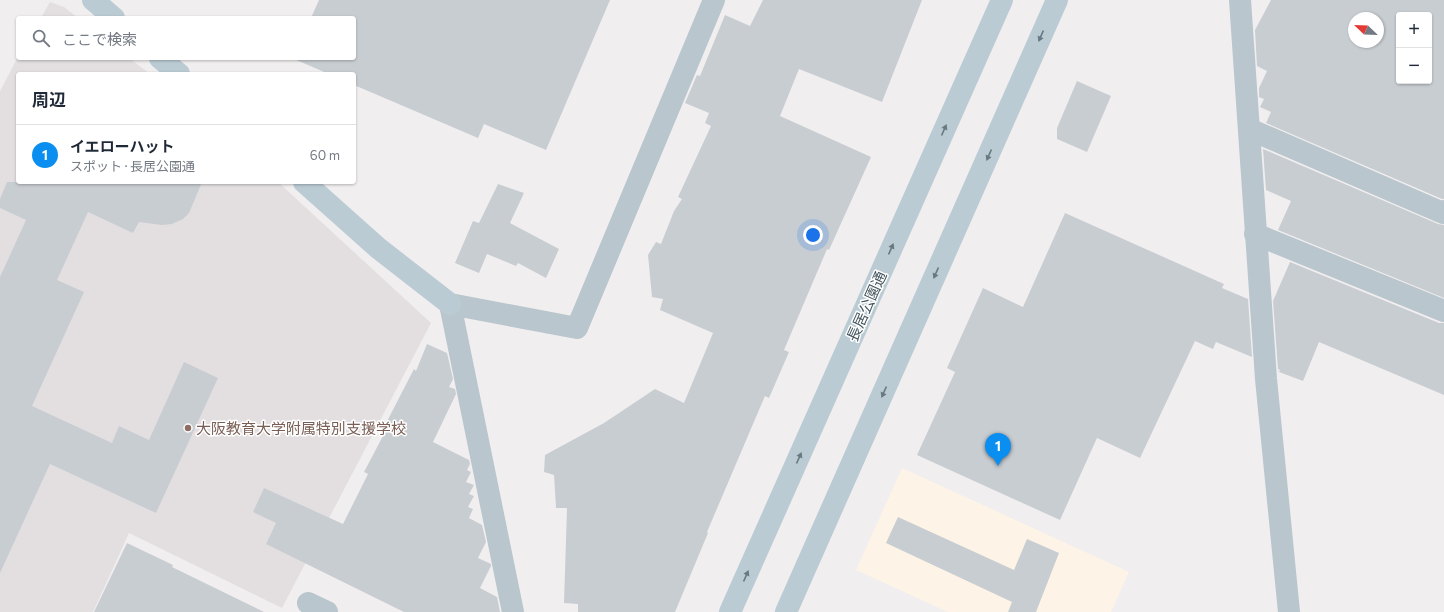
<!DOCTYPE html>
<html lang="ja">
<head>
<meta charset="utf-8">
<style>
	body { margin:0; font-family:Commissioner,"Noto Sans JP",sans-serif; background:#f2f2f3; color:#1f2937 }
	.controls { position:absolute; right:12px; top:12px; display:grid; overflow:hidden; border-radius:4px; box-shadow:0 1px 3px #0004 }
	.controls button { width:36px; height:36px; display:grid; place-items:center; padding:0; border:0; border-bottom:1px solid #e0e1e3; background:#fff; color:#1f2937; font:20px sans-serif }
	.compass { position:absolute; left:1348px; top:12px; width:36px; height:36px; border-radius:50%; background:#fff; box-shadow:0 1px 3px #0004; rotate:293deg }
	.you { position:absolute; left:813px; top:235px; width:14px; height:14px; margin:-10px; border:3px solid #fff; border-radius:50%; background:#1a73e8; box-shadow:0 0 0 6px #1a73e833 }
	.badge { display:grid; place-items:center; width:26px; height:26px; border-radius:50%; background:#0a8ff0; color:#fff; font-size:13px; font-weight:700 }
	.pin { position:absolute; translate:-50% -33px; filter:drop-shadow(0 1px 2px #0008) }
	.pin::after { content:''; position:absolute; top:21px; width:14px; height:12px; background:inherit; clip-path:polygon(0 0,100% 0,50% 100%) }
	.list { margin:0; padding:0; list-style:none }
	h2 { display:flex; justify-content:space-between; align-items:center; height:52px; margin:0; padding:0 16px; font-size:17px }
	h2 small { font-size:13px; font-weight:400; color:#747a83 }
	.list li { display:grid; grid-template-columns:26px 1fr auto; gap:12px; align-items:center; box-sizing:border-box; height:60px; padding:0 16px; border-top:1px solid #e0e1e3 }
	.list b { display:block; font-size:15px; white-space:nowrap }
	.list p { margin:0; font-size:13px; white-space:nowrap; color:#747a83 }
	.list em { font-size:13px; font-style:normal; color:#747a83 }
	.icon { flex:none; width:22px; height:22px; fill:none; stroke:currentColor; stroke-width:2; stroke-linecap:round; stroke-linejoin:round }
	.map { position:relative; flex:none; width:1444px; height:612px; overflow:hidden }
	.search { position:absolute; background:#fff; box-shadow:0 1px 3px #0004; left:16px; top:16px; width:340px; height:44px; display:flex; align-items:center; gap:10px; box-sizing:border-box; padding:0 14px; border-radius:4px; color:#747a83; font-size:15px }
	.panel { position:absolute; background:#fff; box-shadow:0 1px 3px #0004; left:16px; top:72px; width:340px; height:112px; border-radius:4px }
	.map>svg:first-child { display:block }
	.commercial { fill:#fdf3e6 }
	.education { fill:#e3dfe1 }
	.building { fill:#c8cdd2; fill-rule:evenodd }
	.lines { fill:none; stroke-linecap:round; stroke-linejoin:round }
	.street { stroke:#b9c6cd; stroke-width:22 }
	.secondary { stroke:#bbcbd4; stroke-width:22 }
	.oneway { fill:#687981 }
	.education-dot { fill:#8d6e63; stroke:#fff; stroke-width:1.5 }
	.labels { text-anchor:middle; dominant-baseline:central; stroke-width:3; stroke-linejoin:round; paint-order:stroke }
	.street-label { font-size:15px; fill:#45565e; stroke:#fff }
	.education-label { font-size:15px; fill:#785e54; stroke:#fff; text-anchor:start }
</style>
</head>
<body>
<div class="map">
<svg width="1444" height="612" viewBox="0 0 1444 612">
	<rect width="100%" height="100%" fill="#f1eeef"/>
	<!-- commercial -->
	<path class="commercial" d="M902,468L1129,572L1111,612H948L856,570Z"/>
	<!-- education -->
	<g class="education">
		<path d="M50,2L64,7L78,18H41Z"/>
		<path d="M18,57L129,58L150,74H18V182H278L431,323L282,608L129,533L93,612H0V91Z"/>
	</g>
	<!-- building -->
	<g class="building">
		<path d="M319,0H610L546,150L484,124L478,138L354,85V74H329L294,59V58H354V18H311Z"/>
		<path d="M763,0H922L882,102L799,69L780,116L871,157L829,250L827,249L784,350L789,352L769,398L765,396L707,532L708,533L675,612H578V604L564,603L567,508H556L554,475L544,472L545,455L604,423L655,389L684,403L713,333L660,310L663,299L652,297L648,255L656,242L661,244L674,211L682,199L678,197L711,126L705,123L709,113L685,103L697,75L700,76L725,15L750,26Z"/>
		<path d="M1271,0H1444V199H1442L1266,123L1271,112L1260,107L1264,99L1259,97V88L1267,71L1257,66L1255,30ZM1399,15H1429V81H1399ZM1354,18H1378V42H1354Z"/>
		<path d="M1077,81L1111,96L1087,152L1057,139V128Z"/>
		<path d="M1263,149L1438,224L1444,225V298L1278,230L1291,201L1266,190Z"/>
		<path d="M7,182H202L189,213L183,219L172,224L162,225L139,222L133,233L88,212L57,280L84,292L32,406L112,443L119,426L149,440L184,362L218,378L156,513L50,464L0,573V277L26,220L0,208V199Z"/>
		<path d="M498,184L524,193L510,223L559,249L546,278L518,263L516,266L487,254L479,273L455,263L473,221L479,223Z"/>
		<path d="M1065,213L1224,284L1222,288L1248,299L1252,357L1216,342L1213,349L1195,341L1140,458L1097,438L1060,520L917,455L955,372L947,368L983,288L1023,307Z"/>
		<path d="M1290,262L1439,323H1444V395L1319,342L1303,381L1279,372L1280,370L1278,369L1273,301Z"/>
		<path d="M427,344L447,353L453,379L449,387L455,389L456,394L433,442L469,460L470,464L467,470L471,472L466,482L474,485L469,494L474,496L468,507L473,509L469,518L482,525L486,542L478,558L491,564V566L480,588L497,597L500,612H404L266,544L276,523L253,512L264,488L343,524L368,474L364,472L384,434L381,433L414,369L416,371Z"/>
		<path d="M898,517L1014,570L1027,539L1059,553L1036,612H1008L1012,602L886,543Z"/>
		<path d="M127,543L173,565L172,567L264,612H94Z"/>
	</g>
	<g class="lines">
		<!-- street -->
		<g class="street">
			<path d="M1240,0L1266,379L1289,612"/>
			<path d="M1249,129L1443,213L1444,211"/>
			<path d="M1255,234L1444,311"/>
			<path d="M308,603L327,612"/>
			<path d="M513,612L450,304L577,328L714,0"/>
		</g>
		<!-- secondary -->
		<g class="secondary">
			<path d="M93,0L114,18"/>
			<path d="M160,58L179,74"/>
			<path d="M304,182L378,248L450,304"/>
			<path d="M730,612L1002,0"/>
			<path d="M786,612L1057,0"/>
		</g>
	</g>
	<!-- one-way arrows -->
	<defs><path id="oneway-solid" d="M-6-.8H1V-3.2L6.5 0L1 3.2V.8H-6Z"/></defs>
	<g class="oneway">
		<use href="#oneway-solid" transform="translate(1041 36) rotate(114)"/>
		<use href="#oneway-solid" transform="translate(944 130) rotate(-66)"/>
		<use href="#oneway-solid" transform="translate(989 155) rotate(114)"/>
		<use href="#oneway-solid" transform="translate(891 249) rotate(-66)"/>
		<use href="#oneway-solid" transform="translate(936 273) rotate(114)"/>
		<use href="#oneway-solid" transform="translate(884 392) rotate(114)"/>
		<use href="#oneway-solid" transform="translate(799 458) rotate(-66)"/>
		<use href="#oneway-solid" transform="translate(746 576) rotate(-66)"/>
	</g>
	<!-- markers -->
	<circle class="education-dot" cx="188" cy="428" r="4"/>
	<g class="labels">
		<!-- street labels -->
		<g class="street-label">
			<text transform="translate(866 306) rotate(-66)">長居公園通</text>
		</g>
		<!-- education labels -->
		<g class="education-label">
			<text x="196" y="428">大阪教育大学附属特別支援学校</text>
		</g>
	</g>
</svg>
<div class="controls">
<button>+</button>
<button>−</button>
</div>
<svg class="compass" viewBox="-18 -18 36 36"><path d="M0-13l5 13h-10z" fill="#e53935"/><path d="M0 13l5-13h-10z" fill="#747a83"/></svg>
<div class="you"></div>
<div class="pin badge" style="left:998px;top:466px">1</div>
<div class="search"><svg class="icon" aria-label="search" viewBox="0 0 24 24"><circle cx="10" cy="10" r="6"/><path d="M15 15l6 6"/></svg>ここで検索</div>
<section class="panel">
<h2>周辺<small></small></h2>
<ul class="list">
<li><span class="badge">1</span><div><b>イエローハット</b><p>スポット · 長居公園通</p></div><em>60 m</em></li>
</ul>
</section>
</div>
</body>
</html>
